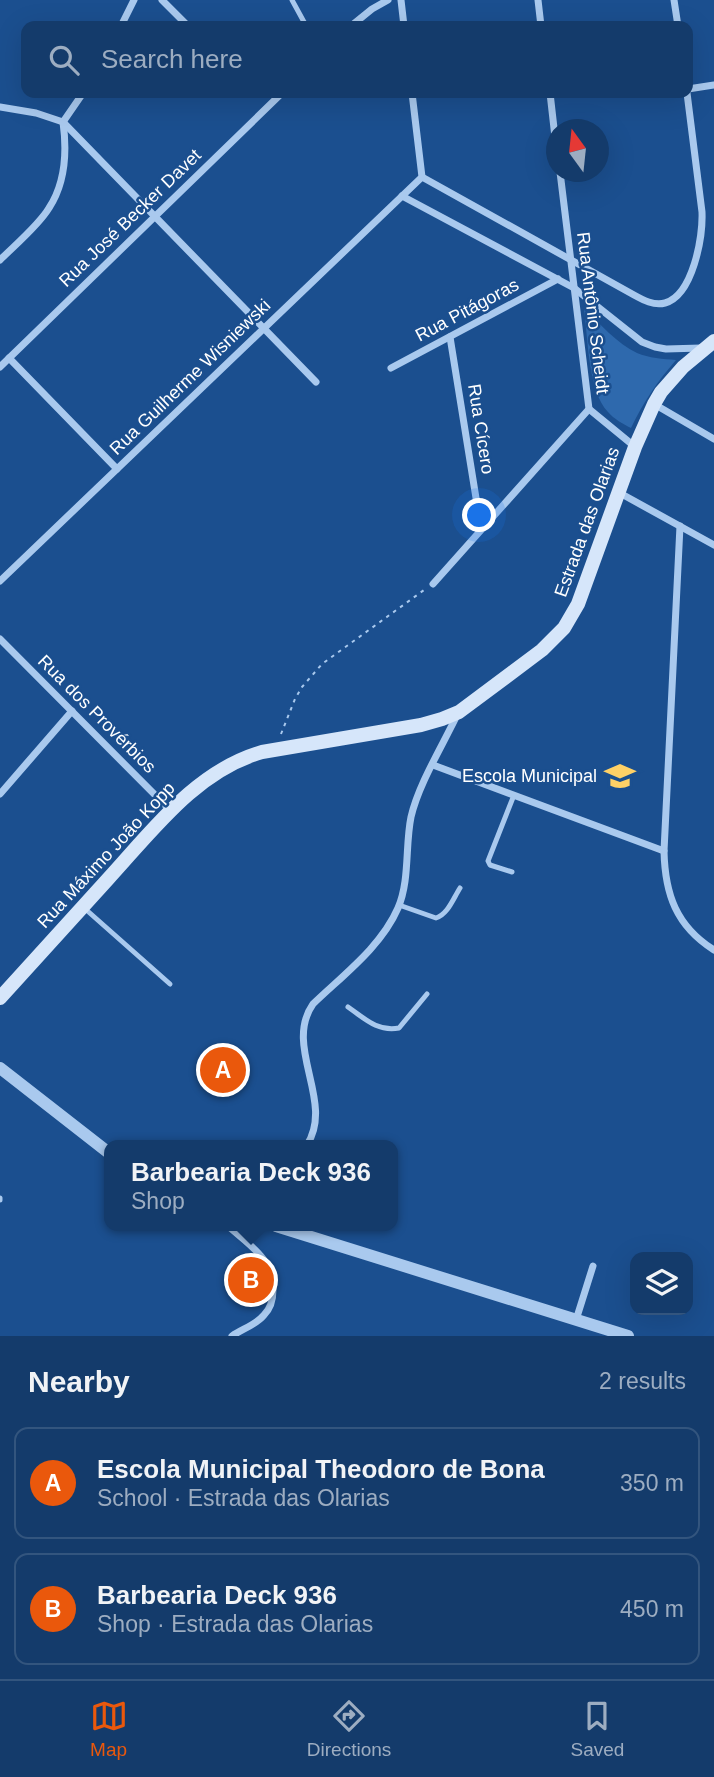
<!DOCTYPE html>
<html lang="en">
<head>
<meta charset="utf-8">
<style>
	body { margin:0; font-family:Helvetica,sans-serif; background:#1d4271; color:#f1f3f6 }
	.controls { position:absolute; right:21px; bottom:21px; display:grid; overflow:hidden; border-radius:14px; box-shadow:0 7px 28px #0002 }
	.controls button { width:63px; height:63px; display:grid; place-items:center; padding:0; border:0; border-bottom:2px solid #33557e; background:#143b6b; color:#f1f3f6; font:35px sans-serif }
	.compass { position:absolute; left:546px; top:119px; width:63px; height:63px; border-radius:50%; background:#143b6b; box-shadow:0 7px 28px #0002; rotate:345deg }
	.you { position:absolute; left:480px; top:516px; width:24px; height:24px; margin:-18px; border:5px solid #fff; border-radius:50%; background:#1a73e8; box-shadow:0 0 0 10px #1a73e833 }
	.badge { display:grid; place-items:center; width:46px; height:46px; border-radius:50%; background:#ea580c; color:#fff; font-size:23px; font-weight:700 }
	.pin { position:absolute; translate:-50% -50%; border:4px solid #fff; box-shadow:0 2px 7px #0006 }
	.popup { position:absolute; left:104px; top:1140px; width:294px; height:91px; box-sizing:border-box; display:grid; place-content:center; border-radius:14px; background:#143b6b; filter:drop-shadow(0 2px 5px #0005); font-size:23px; white-space:nowrap; color:#9dadc1 }
	.popup b { font-size:26px; color:#f1f3f6 }
	.popup::after { content:''; position:absolute; left:50%; top:100%; margin-left:-14px; border:14px solid transparent; border-top-color:#143b6b }
	.list { margin:0; padding:0; list-style:none }
	h2 { display:flex; justify-content:space-between; align-items:center; height:91px; margin:0; padding:0 28px; font-size:30px }
	h2 small { font-size:23px; font-weight:400; color:#9dadc1 }
	.list li { display:grid; grid-template-columns:46px 1fr auto; gap:21px; align-items:center; box-sizing:border-box; height:112px; margin:0 14px 14px; padding:0 14px; border:2px solid #33557e; border-radius:14px }
	.list b { display:block; font-size:26px; white-space:nowrap }
	.list p { margin:0; font-size:23px; white-space:nowrap; color:#9dadc1 }
	.list em { font-size:23px; font-style:normal; color:#9dadc1 }
	.icon { flex:none; width:38px; height:38px; fill:none; stroke:currentColor; stroke-width:2; stroke-linecap:round; stroke-linejoin:round }
	.map { position:relative; flex:none; width:714px; height:1336px; overflow:hidden }
	.search { position:absolute; background:#143b6b; box-shadow:0 7px 28px #0002; left:21px; right:21px; top:21px; height:77px; display:flex; align-items:center; gap:18px; box-sizing:border-box; padding:0 24px; border-radius:14px; color:#9dadc1; font-size:26px }
	.sheet { height:343px; background:#143b6b }
	nav { display:flex; justify-content:space-around; align-items:center; box-sizing:border-box; height:98px; border-top:2px solid #33557e; background:#143b6b; font-size:19px; color:#9dadc1 }
	nav a { display:grid; justify-items:center; gap:4px }
	nav .on { color:#ea580c }
	.map>svg:first-child { display:block }
	.green { fill:#2e69ad }
	.lines { fill:none; stroke-linecap:round; stroke-linejoin:round }
	.path { stroke:#a9c9ee; stroke-width:2; stroke-dasharray:3.5 5; stroke-linecap:butt }
	.service { stroke:#a9c9ee; stroke-width:5 }
	.minor { stroke:#a9c9ee; stroke-width:7 }
	.tertiary { stroke:#a9c9ee; stroke-width:12 }
	.secondary { stroke:#d6e6fa; stroke-width:14 }
	.labels { text-anchor:middle; dominant-baseline:central; stroke-width:5; stroke-linejoin:round; paint-order:stroke }
	.street-label { font-size:18px; fill:#fff; stroke:#1b4f8f }
	.poi-label { font-size:18px; fill:#fff; stroke:#1b4f8f; text-anchor:end }
</style>
</head>
<body>
<div class="map">
<svg width="714" height="1336" viewBox="0 0 714 1336">
	<rect width="100%" height="100%" fill="#1b4f8f"/>
	<!-- green -->
	<path class="green" d="M584,309C600,323 617,344 637,353C649,358 663,359 676,360C657,382 644,401 631,428C623,424 614,419 608,412C588,391 588,338 584,309Z"/>
	<g class="lines">
		<!-- path -->
		<path class="path" d="M281,734L295,699L302,687L322,664L424,590"/>
		<!-- service -->
		<g class="service">
			<path d="M292,0L304,22L308,26"/>
			<path d="M512,872L490,865L488,861L514,795"/>
			<path d="M399,905L436,918C448,914 453,899 460,888"/>
			<path d="M83,907L170,984"/>
			<path d="M348,1007C365,1019 378,1032 399,1028L427,994"/>
			<path d="M0,1198V1200"/>
		</g>
		<!-- minor -->
		<g class="minor">
			<path d="M162,0L188,26"/>
			<path d="M401,0L404,26"/>
			<path d="M538,0L541,26"/>
			<path d="M674,0L678,26"/>
			<path d="M121,26L134,0"/>
			<path d="M351,26L372,9L388,0"/>
			<path d="M688,89L714,85"/>
			<path d="M550,93L556,146"/>
			<path d="M0,107L36,113L63,122L316,382"/>
			<path d="M63,122L83,93"/>
			<path d="M422,177L634,295C643,300 654,306 665,303C693,295 703,237 702,212L687,93"/>
			<path d="M402,196L574,288L642,342L655,347L666,349L701,348"/>
			<path d="M0,260C15,245 39,225 49,208C66,182 67,151 63,122"/>
			<path d="M450,337L476,498L487,524"/>
			<path d="M9,358L117,469"/>
			<path d="M0,367L282,93"/>
			<path d="M391,368L558,279"/>
			<path d="M654,404L714,439"/>
			<path d="M589,409L634,446"/>
			<path d="M618,492L714,545"/>
			<path d="M680,526L664,851C665,894 676,926 714,950"/>
			<path d="M0,581L422,177L412,93"/>
			<path d="M433,584L589,409L560,172"/>
			<path d="M0,639L170,810"/>
			<path d="M433,765L664,851"/>
			<path d="M0,794L72,711"/>
			<path d="M307,1145C335,1101 283,1047 313,1004C343,975 381,947 398,908C410,880 405,846 411,817C419,783 443,745 458,713"/>
			<path d="M228,1226C248,1244 275,1260 273,1290C273,1299 271,1308 264,1315C256,1325 242,1329 232,1336"/>
			<path d="M576,1320L593,1266"/>
		</g>
		<!-- tertiary -->
		<g class="tertiary">
			<path d="M0,1068L109,1153"/>
			<path d="M276,1226L628,1336"/>
		</g>
		<!-- secondary -->
		<path class="secondary" d="M0,998C36,958 72,919 108,879C153,830 196,771 262,752L421,725L442,719L459,712L542,650L564,628L578,604L635,447L654,404L661,392L683,367L714,341"/>
	</g>
	<!-- icons -->
	<defs>
		<g id="school-bare" transform="scale(2.415)"><path d="M0-5L7-2L0 1L-7-2ZM-4 1L0 2.5L4 1V4Q0 6-4 4Z" fill="#ffd166" stroke="#1b4f8f" stroke-width="2.5" paint-order="stroke"/></g>
	</defs>
	<g fill-rule="evenodd">
		<use href="#school-bare" x="620" y="776"/>
	</g>
	<g class="labels">
		<!-- street labels -->
		<g class="street-label">
			<text transform="translate(130 218) rotate(-44)">Rua José Becker Davet</text>
			<text transform="translate(467 310) rotate(-28)">Rua Pitágoras</text>
			<text transform="translate(593 313) rotate(83)">Rua Antônio Scheidt</text>
			<text transform="translate(190 377) rotate(-44)">Rua Guilherme Wisniewski</text>
			<text transform="translate(481 429) rotate(81)">Rua Cícero</text>
			<text transform="translate(587 522) rotate(-70)">Estrada das Olarias</text>
			<text transform="translate(97 714) rotate(45)">Rua dos Provérbios</text>
			<text transform="translate(106 855) rotate(-47)">Rua Máximo João Kopp</text>
		</g>
		<!-- poi labels -->
		<g class="poi-label">
			<text x="597" y="776">Escola Municipal</text>
		</g>
	</g>
</svg>
<div class="controls">
<button><svg class="icon" aria-label="layers" viewBox="0 0 24 24"><path d="M12 4l9 5-9 5-9-5zM3 14l9 5 9-5"/></svg></button>
</div>
<svg class="compass" viewBox="-18 -18 36 36"><path d="M0-13l5 13h-10z" fill="#e53935"/><path d="M0 13l5-13h-10z" fill="#9dadc1"/></svg>
<div class="you"></div>
<div class="pin badge" style="left:223px;top:1070px">A</div>
<div class="pin badge" style="left:251px;top:1280px">B</div>
<div class="popup"><b>Barbearia Deck 936</b>Shop</div>
<div class="search"><svg class="icon" aria-label="search" viewBox="0 0 24 24"><circle cx="10" cy="10" r="6"/><path d="M15 15l6 6"/></svg>Search here</div>
</div>
<section class="sheet">
<h2>Nearby<small>2 results</small></h2>
<ul class="list">
<li><span class="badge">A</span><div><b>Escola Municipal Theodoro de Bona</b><p>School · Estrada das Olarias</p></div><em>350 m</em></li>
<li><span class="badge">B</span><div><b>Barbearia Deck 936</b><p>Shop · Estrada das Olarias</p></div><em>450 m</em></li>
</ul>
</section>
<nav>
<a class="on"><svg class="icon" aria-label="map" viewBox="0 0 24 24"><path d="M3 6l6-2 6 2 6-2v14l-6 2-6-2-6 2zM9 4v14M15 6v14"/></svg>Map</a>
<a><svg class="icon" aria-label="directions" viewBox="0 0 24 24"><path d="M12 3l9 9-9 9-9-9zM9 14v-3h6M13 9l2 2-2 2"/></svg>Directions</a>
<a><svg class="icon" aria-label="saved" viewBox="0 0 24 24"><path d="M7 4h10v16l-5-4-5 4z"/></svg>Saved</a>
</nav>
</body>
</html>
